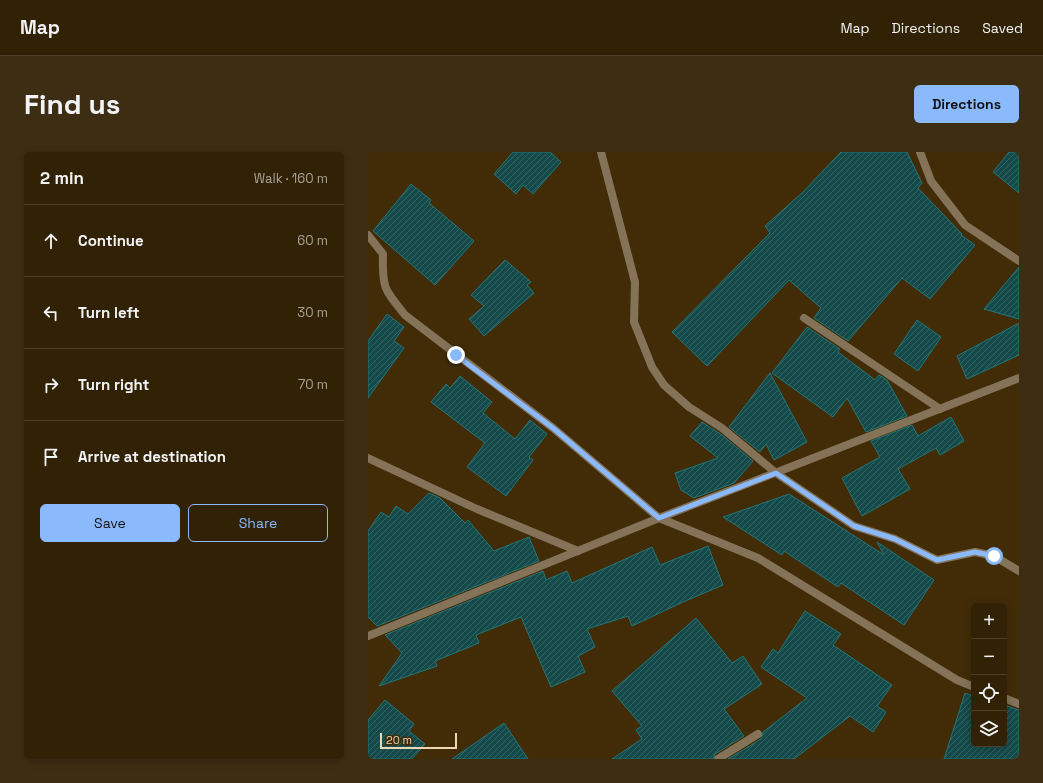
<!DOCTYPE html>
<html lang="en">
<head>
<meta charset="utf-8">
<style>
	body { margin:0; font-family:"Space Grotesk",sans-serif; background:#3d2e13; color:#f1f3f6 }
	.controls { position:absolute; right:12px; bottom:12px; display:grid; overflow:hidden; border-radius:6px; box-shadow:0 2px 10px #0003 }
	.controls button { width:36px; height:36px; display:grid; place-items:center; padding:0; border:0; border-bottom:1px solid #4c3e27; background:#312105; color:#f1f3f6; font:20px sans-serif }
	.scale { position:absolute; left:12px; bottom:10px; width:77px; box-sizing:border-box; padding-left:4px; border:2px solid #ecd6b6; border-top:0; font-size:11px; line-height:14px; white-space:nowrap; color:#ecd6b6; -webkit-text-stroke:3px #412c07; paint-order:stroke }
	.stop { position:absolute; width:12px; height:12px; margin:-9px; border:3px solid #8bbafc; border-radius:50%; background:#fff }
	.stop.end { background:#8bbafc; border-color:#fff; box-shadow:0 1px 4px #0008 }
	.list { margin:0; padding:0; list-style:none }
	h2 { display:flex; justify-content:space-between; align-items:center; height:52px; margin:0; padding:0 16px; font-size:17px }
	h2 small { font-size:13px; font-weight:400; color:#a8a39a }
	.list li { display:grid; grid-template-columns:26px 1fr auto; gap:12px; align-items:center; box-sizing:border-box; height:72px; padding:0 16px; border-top:1px solid #4c3e27 }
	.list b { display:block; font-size:15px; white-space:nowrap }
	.list em { font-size:13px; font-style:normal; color:#a8a39a }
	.actions { display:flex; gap:8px; padding:12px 16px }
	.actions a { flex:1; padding:9px 0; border:1px solid #8bbafc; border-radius:6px; text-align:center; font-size:14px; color:#8bbafc }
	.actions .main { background:#8bbafc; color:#111 }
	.icon { flex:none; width:22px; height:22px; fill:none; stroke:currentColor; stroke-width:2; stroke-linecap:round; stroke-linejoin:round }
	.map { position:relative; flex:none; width:651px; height:607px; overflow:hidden; border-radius:6px }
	header { display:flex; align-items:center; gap:24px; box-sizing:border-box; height:56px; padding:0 20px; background:#312105; border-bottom:1px solid #4c3e27 }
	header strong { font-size:19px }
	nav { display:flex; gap:22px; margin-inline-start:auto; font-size:14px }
	.intro { display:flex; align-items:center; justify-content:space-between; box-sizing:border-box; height:96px; padding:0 24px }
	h1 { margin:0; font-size:28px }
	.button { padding:10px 18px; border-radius:6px; background:#8bbafc; color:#111; font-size:14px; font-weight:700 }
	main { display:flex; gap:24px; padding:0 24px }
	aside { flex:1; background:#312105; border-radius:6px; box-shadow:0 2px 10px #0003 }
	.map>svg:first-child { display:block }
	.building { fill:url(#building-hatch); stroke:#217678 }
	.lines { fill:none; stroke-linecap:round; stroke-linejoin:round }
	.minor { stroke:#847359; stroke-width:8 }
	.tertiary { stroke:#847359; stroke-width:8 }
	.route { stroke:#8bbafc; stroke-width:5 }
</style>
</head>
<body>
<header>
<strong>Map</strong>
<nav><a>Map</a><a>Directions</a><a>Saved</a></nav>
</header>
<div class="intro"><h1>Find us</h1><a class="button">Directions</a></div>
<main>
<aside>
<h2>2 min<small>Walk · 160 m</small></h2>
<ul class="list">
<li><svg class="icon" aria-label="ahead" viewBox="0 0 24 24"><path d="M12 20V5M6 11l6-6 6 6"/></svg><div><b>Continue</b></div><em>60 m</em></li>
<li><svg class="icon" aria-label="left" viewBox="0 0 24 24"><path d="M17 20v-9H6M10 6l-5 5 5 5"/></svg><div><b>Turn left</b></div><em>30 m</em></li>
<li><svg class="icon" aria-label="right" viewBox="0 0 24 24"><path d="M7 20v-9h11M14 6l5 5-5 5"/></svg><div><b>Turn right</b></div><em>70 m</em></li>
<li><svg class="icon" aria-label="arrive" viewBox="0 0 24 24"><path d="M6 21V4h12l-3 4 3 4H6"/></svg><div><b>Arrive at destination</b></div></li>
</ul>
<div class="actions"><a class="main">Save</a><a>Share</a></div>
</aside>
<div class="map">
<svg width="651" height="607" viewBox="0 0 651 607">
	<defs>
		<pattern id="building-hatch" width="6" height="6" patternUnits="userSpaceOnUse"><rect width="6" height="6" fill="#154a4b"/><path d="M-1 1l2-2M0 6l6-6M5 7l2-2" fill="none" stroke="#376363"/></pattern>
	</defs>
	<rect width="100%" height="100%" fill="#412c07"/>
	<!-- building -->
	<g class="building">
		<path d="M145,0H182L193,10L165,42L155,33L148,42L126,22Z"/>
		<path d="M473,0H539L554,31L550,36L594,82L593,83L607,93L562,147L534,126L480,189L446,166L453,156L421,128L339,214L304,180L402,81L397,74L435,40Z"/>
		<path d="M641,0H651V41L625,20Z"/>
		<path d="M43,32L63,48L61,51L106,89L67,133L5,79Z"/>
		<path d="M137,108L163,130L159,133L166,141L116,184L101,167L116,154L103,143Z"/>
		<path d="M651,115V167L616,157Z"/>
		<path d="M19,162L36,175L26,189L36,196L0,246V189Z"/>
		<path d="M549,168L573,185L550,219L526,202Z"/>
		<path d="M651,171V203L599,227L589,204Z"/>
		<path d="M439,175L472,197L470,200L507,228L511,223L519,228L539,264L498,280L479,246L465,265L404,221Z"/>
		<path d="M402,221L439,290L406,308L398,292L392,300L361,275Z"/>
		<path d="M92,224L124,250L115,261L147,287L162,268L179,282L161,305L165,308L138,344L99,315L117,291L63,250L78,232L82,236Z"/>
		<path d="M583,265L596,289L572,303L568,296L530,317L542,337L494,364L474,326L512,305L503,289L544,273L550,284Z"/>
		<path d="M334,270L354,283L385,309L366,331L326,346L313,338L307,321L350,306L322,284Z"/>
		<path d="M61,341L72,346L97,371L100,368L126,399L161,385L171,409L9,474L0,465V379L13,360L21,365L28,354L40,362Z"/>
		<path d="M421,342L516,403L509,390L566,428L536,473L473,431L470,435L416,399L414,403L355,365Z"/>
		<path d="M340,394L355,433L315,450L264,474L260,464L219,477L227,495L210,504L217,520L183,535L153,465L108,483L111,491L67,509L69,514L11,534L34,501L17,483L175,419L178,428L199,419L204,431L284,395L292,413Z"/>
		<path d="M437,459L473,482L465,493L524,533L509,554L518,560L505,580L482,564L426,607H360L393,587L395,580L439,546L393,515L405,497L410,501Z"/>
		<path d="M328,466L364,511L375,504L394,532L356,557L376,584L347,602L345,607H244L274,587L268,578L274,574L244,539Z"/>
		<path d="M597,541L606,544V592H636V553L651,558V607H576Z"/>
		<path d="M17,548L46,572L41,579L57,592L44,607H0V568Z"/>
		<path d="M136,571L160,607H84Z"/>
	</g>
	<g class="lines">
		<!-- minor -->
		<g class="minor">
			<path d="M233,0L267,130L266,170L284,215L296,233L321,255L354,276L408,321L486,374L527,387L569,408L607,400L626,404L651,419"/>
			<path d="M552,0L563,29L597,73L651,109"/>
			<path d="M0,83L15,102C14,136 16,137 37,163L185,276L291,366L390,406L589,528L606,535"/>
			<path d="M436,166L572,257"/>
			<path d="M0,306L109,357L210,399"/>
			<path d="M636,546L651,552"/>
			<path d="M350,607L390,582"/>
		</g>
		<!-- tertiary -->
		<path class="tertiary" d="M0,484L291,366L651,226"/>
	</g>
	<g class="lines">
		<!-- route -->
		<path class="route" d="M88,203L185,276L291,366L408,321L486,374L527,387L569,408L607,400L626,404"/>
	</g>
</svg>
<div class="controls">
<button>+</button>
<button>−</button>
<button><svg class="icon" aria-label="locate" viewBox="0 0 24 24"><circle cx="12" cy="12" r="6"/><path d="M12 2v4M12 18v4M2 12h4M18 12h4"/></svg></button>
<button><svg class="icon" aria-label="layers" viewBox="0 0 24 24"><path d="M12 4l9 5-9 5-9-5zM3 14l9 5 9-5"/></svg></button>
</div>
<div class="scale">20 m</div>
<div class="stop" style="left:626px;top:404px"></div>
<div class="stop end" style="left:88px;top:203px"></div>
</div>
</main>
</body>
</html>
